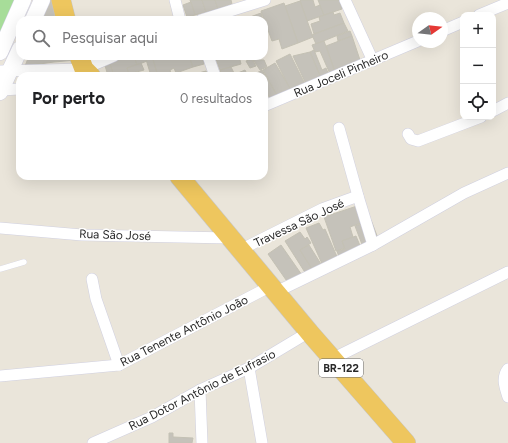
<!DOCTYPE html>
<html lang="pt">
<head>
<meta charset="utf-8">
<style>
	body { margin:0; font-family:Figtree,sans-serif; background:#f2f2f2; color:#202124 }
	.controls { position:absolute; right:12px; top:12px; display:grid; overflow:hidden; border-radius:8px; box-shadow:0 4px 16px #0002 }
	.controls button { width:36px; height:36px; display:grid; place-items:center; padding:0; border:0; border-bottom:1px solid #e0e0e0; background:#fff; color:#202124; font:20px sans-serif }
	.compass { position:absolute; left:412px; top:12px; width:36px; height:36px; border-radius:50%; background:#fff; box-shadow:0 4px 16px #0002; rotate:75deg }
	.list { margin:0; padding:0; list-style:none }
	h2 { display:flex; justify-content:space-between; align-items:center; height:52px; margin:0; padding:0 16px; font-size:17px }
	h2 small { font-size:13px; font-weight:400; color:#757577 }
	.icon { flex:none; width:22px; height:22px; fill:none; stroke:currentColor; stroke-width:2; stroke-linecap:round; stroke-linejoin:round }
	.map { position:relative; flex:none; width:508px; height:443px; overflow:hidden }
	.search { position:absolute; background:#fff; box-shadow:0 4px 16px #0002; left:16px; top:16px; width:252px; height:44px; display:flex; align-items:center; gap:10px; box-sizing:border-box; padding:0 14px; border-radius:12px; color:#757577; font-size:15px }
	.panel { position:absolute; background:#fff; box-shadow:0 4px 16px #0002; left:16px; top:72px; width:252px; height:108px; border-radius:12px }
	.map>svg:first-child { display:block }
	.green { fill:#a7dd99 }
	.building { fill:#c5c2ba; stroke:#c4c1b4 }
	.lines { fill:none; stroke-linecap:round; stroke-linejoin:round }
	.service-casing { stroke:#d0d0e0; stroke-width:6 }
	.minor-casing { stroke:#d0d0e0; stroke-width:12 }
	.secondary-casing { stroke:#d0d0e0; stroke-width:17 }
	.trunk-casing { stroke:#c7c7c7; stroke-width:20 }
	.service { stroke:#fff; stroke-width:5.5 }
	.minor { stroke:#fff; stroke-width:11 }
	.secondary { stroke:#fff; stroke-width:16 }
	.trunk { stroke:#eec65e; stroke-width:19 }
	.labels { text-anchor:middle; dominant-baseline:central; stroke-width:3; stroke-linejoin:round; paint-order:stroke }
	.shield { fill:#fff; stroke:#686868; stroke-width:1 }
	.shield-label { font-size:11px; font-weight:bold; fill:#282828 }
	.street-label { font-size:12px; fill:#282828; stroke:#fff }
</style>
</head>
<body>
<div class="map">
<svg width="508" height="443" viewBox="0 0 508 443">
	<rect width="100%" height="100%" fill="#eae5da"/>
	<!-- green -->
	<path class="green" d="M0,0H23L0,49Z"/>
	<!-- building -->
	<g class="building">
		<path d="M49,0H58L63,20H42Z"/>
		<path d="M190,0H202L206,12L195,15Z"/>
		<path d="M202,0H215L218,9L206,12Z"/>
		<path d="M215,0H231L232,4L218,9Z"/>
		<path d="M301,0H313L315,7L320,5L324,15L307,21L300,1Z"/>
		<path d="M318,0H339L342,9L324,15Z"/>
		<path d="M300,1L313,37L298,43L285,6Z"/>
		<path d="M191,2L195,15L187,17L183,5Z"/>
		<path d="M284,3L298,43L282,49L279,39L272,41L261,11Z"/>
		<path d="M333,12L334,15L340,13L344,23L314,34L311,24L320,21L319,17Z"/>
		<path d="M261,13L263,20H242Z"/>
		<path d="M344,23L348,31L316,44L312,35Z"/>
		<path d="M350,31L352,36L338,41L337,36Z"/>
		<path d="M352,36L361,63L335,72L326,46Z"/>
		<path d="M324,41L335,72L330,74L320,51L315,52L312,45Z"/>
		<path d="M314,50L322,70L326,68L329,75L321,78L310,52Z"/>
		<path d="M310,52L321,78L306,84L293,56Z"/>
		<path d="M290,54L305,84L291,91L276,61Z"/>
		<path d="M29,56H74L76,60L54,62L25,66Z"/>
		<path d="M124,56H134L137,65L127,68L129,74L123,76H114L109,61Z"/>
		<path d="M134,56H145L147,61L137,65Z"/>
		<path d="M145,56H152L158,76H151Z"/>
		<path d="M152,56H189L193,67L176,73L174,68L170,70L171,74L158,76Z"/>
		<path d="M189,56H202L204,64L193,67Z"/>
		<path d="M230,56H239L241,64L220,70L216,59Z"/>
		<path d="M256,56H258L260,60H264L267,67L260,70L252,58Z"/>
		<path d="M252,59L256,66L250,68L246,61Z"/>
		<path d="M109,61L114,76H108L104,62Z"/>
		<path d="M141,63L144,70L129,74L127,68Z"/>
		<path d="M275,63L291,90L278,97L263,70Z"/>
		<path d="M231,67L234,73L222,76L220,70Z"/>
		<path d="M245,70L248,76H231Z"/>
		<path d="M262,70L278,97L271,100L264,89V76H256L255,74Z"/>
		<path d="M206,71L208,76H188Z"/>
		<path d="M363,204L369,220L350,227L353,237L342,241L345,248L336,251L324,217Z"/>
		<path d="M371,220L379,241L363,247L355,226Z"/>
		<path d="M319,223L323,230L325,229L338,259L323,266L306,228Z"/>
		<path d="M300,232L305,239L307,237L311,243L300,250L313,270L306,274L285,241Z"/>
		<path d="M356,236L361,248L340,260L337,251L345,249L342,241Z"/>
		<path d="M281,245L304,278L291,287L268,254Z"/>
		<path d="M309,245L321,264L312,269L300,250Z"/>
		<path d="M169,433H173V437L193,438L192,443H169Z"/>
	</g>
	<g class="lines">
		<!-- service casing -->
		<g class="service-casing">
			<path id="service" d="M0,269L24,262"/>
		</g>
		<!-- minor casing -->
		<g class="minor-casing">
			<g id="minor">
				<path d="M175,0L180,20"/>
				<path d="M345,0L373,61"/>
				<path d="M479,15L508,3"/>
				<path d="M201,20L265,0"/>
				<path d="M442,31L463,22"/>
				<path d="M208,56L215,76"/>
				<path d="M0,71L84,69L114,56"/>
				<path d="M0,90L20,89"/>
				<path d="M264,106L418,41"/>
				<path d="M493,111L508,103"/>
				<path d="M339,128L358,196L373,245"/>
				<path d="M408,134L411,139L418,141L481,117"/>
				<path d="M0,228L82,235L229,238"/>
				<path d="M240,250L322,209L358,196"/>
				<path d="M92,279L96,299L119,365"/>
				<path d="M276,292L373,245L464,193L508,173"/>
				<path d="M332,359L508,272"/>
				<path d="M249,368L262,443"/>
				<path d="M508,369C501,378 505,387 508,397"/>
				<path d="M0,376L119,365L271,286"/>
				<path d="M200,390L202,443"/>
				<path d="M93,443L152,417L200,390L249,368L309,332"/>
			</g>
		</g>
		<!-- secondary casing -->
		<g class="secondary-casing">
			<g id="secondary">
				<path d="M33,20L42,0"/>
				<path d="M0,52L23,0"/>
				<path d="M0,92L20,49"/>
			</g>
		</g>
		<!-- trunk casing -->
		<g class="trunk-casing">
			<g id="trunk">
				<path d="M61,0L66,20"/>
				<path d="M79,56L84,69L91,76"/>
				<path d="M179,176L309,332L406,443"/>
			</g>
		</g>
		<!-- service -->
		<use href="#service" class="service"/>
		<!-- minor -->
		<use href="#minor" class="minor"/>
		<!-- secondary -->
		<use href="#secondary" class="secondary"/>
		<!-- trunk -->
		<use href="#trunk" class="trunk"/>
	</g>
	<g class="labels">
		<!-- shield labels -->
		<rect class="shield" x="319" y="359" width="44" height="18" rx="3"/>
		<g class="shield-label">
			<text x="341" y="368">BR-122</text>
		</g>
		<!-- street labels -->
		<g class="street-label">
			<text transform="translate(341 74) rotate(-23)">Rua Joceli Pinheiro</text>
			<text transform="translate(299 223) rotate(-25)">Travessa São José</text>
			<text transform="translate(115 235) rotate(2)">Rua São José</text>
			<text transform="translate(184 331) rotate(-27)">Rua Tenente Antônio João</text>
			<text transform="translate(202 390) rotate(-27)">Rua Dotor Antônio de Eufrasio</text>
		</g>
	</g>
</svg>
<div class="controls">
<button>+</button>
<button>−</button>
<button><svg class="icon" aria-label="locate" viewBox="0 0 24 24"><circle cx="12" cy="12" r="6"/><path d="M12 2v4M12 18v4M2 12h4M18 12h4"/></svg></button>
</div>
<svg class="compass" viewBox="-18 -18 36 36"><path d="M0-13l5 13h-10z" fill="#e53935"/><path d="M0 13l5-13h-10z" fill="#757577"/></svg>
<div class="search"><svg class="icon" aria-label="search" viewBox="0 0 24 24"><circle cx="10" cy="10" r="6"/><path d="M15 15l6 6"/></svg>Pesquisar aqui</div>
<section class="panel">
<h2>Por perto<small>0 resultados</small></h2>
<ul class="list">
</ul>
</section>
</div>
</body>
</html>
